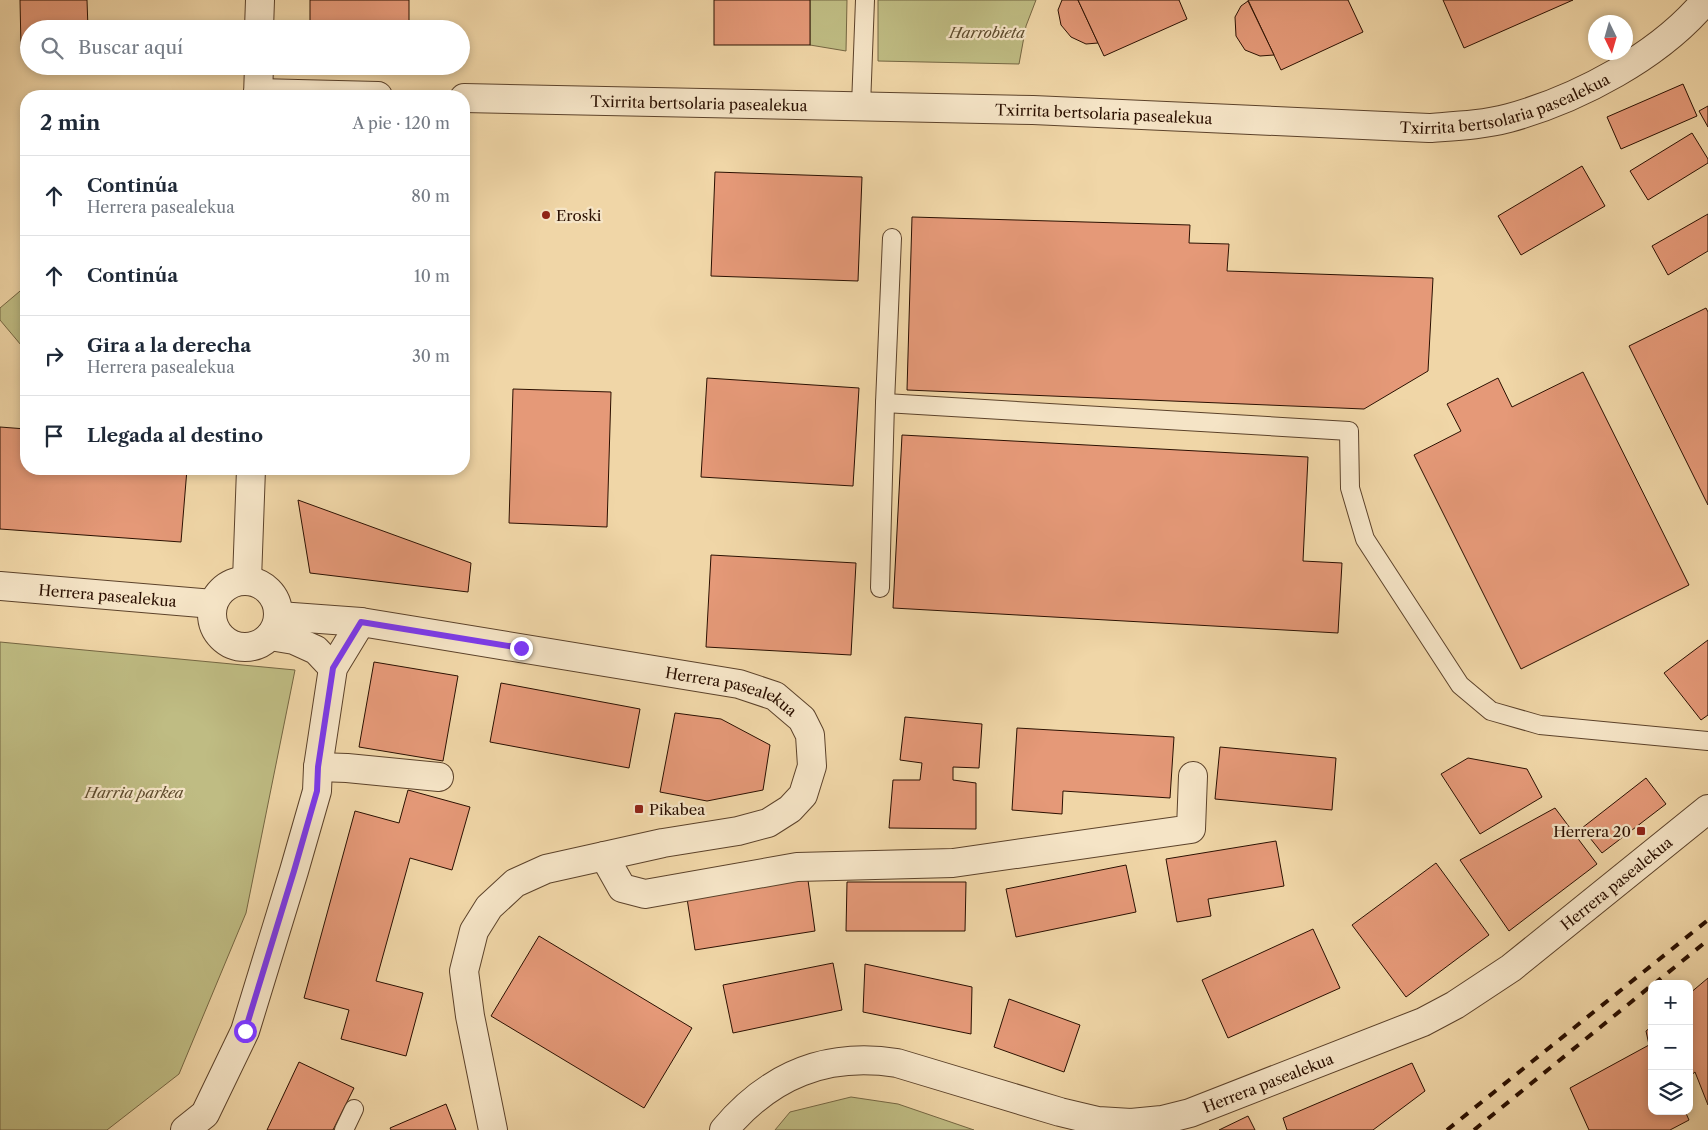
<!DOCTYPE html>
<html lang="es">
<head>
<meta charset="utf-8">
<style>
	body { margin:0; font-family:"Libre Caslon Text",serif; background:#f2f2f3; color:#1f2937 }
	.controls { position:absolute; right:15px; bottom:15px; display:grid; overflow:hidden; border-radius:10px; box-shadow:0 2px 8px #0003 }
	.controls button { width:45px; height:45px; display:grid; place-items:center; padding:0; border:0; border-bottom:1px solid #e0e1e3; background:#fff; color:#1f2937; font:25px sans-serif }
	.compass { position:absolute; left:1588px; top:15px; width:45px; height:45px; border-radius:50%; background:#fff; box-shadow:0 2px 8px #0003; rotate:175deg }
	.stop { position:absolute; width:15px; height:15px; margin:-11px; border:4px solid #7c3aed; border-radius:50%; background:#fff }
	.stop.end { background:#7c3aed; border-color:#fff; box-shadow:0 1px 5px #0008 }
	.list { margin:0; padding:0; list-style:none }
	h2 { display:flex; justify-content:space-between; align-items:center; height:65px; margin:0; padding:0 20px; font-size:21px }
	h2 small { font-size:16px; font-weight:400; color:#747a83 }
	.list li { display:grid; grid-template-columns:32px 1fr auto; gap:15px; align-items:center; box-sizing:border-box; height:80px; padding:0 20px; border-top:1px solid #e0e1e3 }
	.list b { display:block; font-size:19px; white-space:nowrap }
	.list p { margin:0; font-size:16px; white-space:nowrap; color:#747a83 }
	.list em { font-size:16px; font-style:normal; color:#747a83 }
	.icon { flex:none; width:28px; height:28px; fill:none; stroke:currentColor; stroke-width:2; stroke-linecap:round; stroke-linejoin:round }
	.map { position:relative; flex:none; width:1708px; height:1130px; overflow:hidden }
	.search { position:absolute; background:#fff; box-shadow:0 2px 8px #0003; left:20px; top:20px; width:450px; height:55px; display:flex; align-items:center; gap:12px; box-sizing:border-box; padding:0 18px; border-radius:28px; color:#747a83; font-size:19px }
	.panel { position:absolute; background:#fff; box-shadow:0 2px 8px #0003; left:20px; top:90px; width:450px; height:385px; border-radius:20px }
	.map>svg:first-child { display:block }
	.park { fill:#bfbc83; stroke:#756642 }
	.building { fill:#e59978; stroke:#2b1001 }
	.lines { fill:none; stroke-linecap:round; stroke-linejoin:round }
	.service-casing { stroke:#5c422a; stroke-width:20 }
	.minor-casing { stroke:#5c422a; stroke-width:30 }
	.tertiary-casing { stroke:#5c422a; stroke-width:30 }
	.service { stroke:#f5e4c6; stroke-width:18 }
	.minor { stroke:#f5e4c6; stroke-width:28 }
	.tertiary { stroke:#f5e4c6; stroke-width:28 }
	.rail { stroke:#2b1001; stroke-width:4; stroke-dasharray:9 9; stroke-linecap:butt }
	.route { stroke:#7c3aed; stroke-width:6 }
	.poi-dot { fill:#8f2418; stroke:#f5e4c6; stroke-width:2 }
	.labels { text-anchor:middle; dominant-baseline:central; stroke-width:4.5; stroke-linejoin:round; paint-order:stroke }
	.park-label { font-size:15px; font-style:italic; fill:#5f4c2e; stroke:#f5e4c6 }
	.street-label { font-size:15px; fill:#2b1001; stroke:#f5e4c6 }
	.poi-label { font-size:15px; fill:#2b1001; stroke:#f5e4c6; text-anchor:start }
</style>
</head>
<body>
<div class="map">
<svg width="1708" height="1130" viewBox="0 0 1708 1130">
	<rect width="100%" height="100%" fill="#f0d6a7"/>
	<filter id="stains"><feTurbulence type="fractalNoise" baseFrequency=".004" numOctaves="4"/><feColorMatrix values="0 0 0 0 .2 0 0 0 0 .09 0 0 0 0 .02 0 0 0 .5 -.17"/></filter>
	<radialGradient id="worn" r=".72"><stop offset=".6" stop-color="#630" stop-opacity="0"/><stop offset="1" stop-color="#630" stop-opacity=".3"/></radialGradient>
	<!-- park -->
	<g class="park">
		<path d="M810,0H847L846,51L810,45Z"/>
		<path d="M878,0H1036L1026,26L1019,64L878,61Z"/>
		<path d="M26,286V351L0,320V308Z"/>
		<path d="M0,642L295,670L246,913L179,1074L107,1130H0Z"/>
		<path d="M851,1097L898,1104L974,1130H775L790,1112Z"/>
	</g>
	<!-- building -->
	<g class="building">
		<path d="M20,0H87L88,29H29V48H21Z"/>
		<rect x="310" y="0" width="99" height="29"/>
		<rect x="714" y="0" width="96" height="45"/>
		<path d="M1062,0H1078L1098,43L1086,44L1071,37L1061,25L1058,10Z"/>
		<path d="M1078,0H1179L1187,19L1104,56Z"/>
		<path d="M1248,0H1348L1363,32L1281,70Z"/>
		<path d="M1443,0H1573L1464,48Z"/>
		<path d="M1248,1L1274,55L1260,56L1245,50L1236,36L1235,17L1241,6Z"/>
		<path d="M1683,84L1697,116L1621,149L1607,117Z"/>
		<path d="M1708,106V127L1699,111Z"/>
		<path d="M1692,133L1708,159V163L1648,200L1630,171Z"/>
		<path d="M1582,166L1605,206L1521,255L1498,216Z"/>
		<path d="M715,172L862,177L858,281L711,276Z"/>
		<path d="M1708,214V251L1668,275L1652,246Z"/>
		<path d="M912,217L1190,225L1189,243L1229,244L1227,271L1433,278L1428,371L1364,409L907,390Z"/>
		<path d="M1706,308L1708,312V505L1629,346Z"/>
		<path d="M1583,372L1689,585L1521,669L1414,455L1461,431L1447,404L1498,378L1512,407Z"/>
		<path d="M707,378L859,388L853,486L701,477Z"/>
		<path d="M513,389L611,392L607,527L509,523Z"/>
		<path d="M0,427L26,429V469H187L181,542L0,529Z"/>
		<path d="M902,435L1308,457L1303,561L1342,563L1338,633L893,608Z"/>
		<path d="M298,500L471,563L468,592L310,573Z"/>
		<path d="M711,555L856,563L851,655L706,647Z"/>
		<path d="M1708,640V715L1701,720L1664,673Z"/>
		<path d="M374,662L458,676L443,761L359,747Z"/>
		<path d="M501,683L640,709L629,768L490,742Z"/>
		<path d="M675,713L721,719L770,745L763,790L707,801L660,792Z"/>
		<path d="M905,717L982,724L979,768L953,767V780L976,783V829L889,828L893,780H920L922,763L900,760Z"/>
		<path d="M1017,728L1174,737L1170,798L1063,791L1062,814L1012,810Z"/>
		<path d="M1220,747L1336,758L1332,810L1215,799Z"/>
		<path d="M1468,758L1527,769L1542,797L1480,834L1441,774Z"/>
		<path d="M1646,778L1666,804L1602,853L1582,828Z"/>
		<path d="M408,790L470,807L452,870L410,858L376,981L423,993L406,1056L341,1039L349,1010L304,998L355,811L399,823Z"/>
		<path d="M1555,808L1597,864L1509,931L1460,860Z"/>
		<path d="M1276,841L1284,886L1208,899L1211,916L1177,922L1166,859Z"/>
		<path d="M1436,863L1489,935L1406,997L1352,925Z"/>
		<path d="M1126,865L1136,912L1016,937L1006,889Z"/>
		<path d="M807,873L815,931L695,950L686,892Z"/>
		<path d="M847,882H966L965,931H846Z"/>
		<path d="M1313,929L1340,988L1228,1038L1202,980Z"/>
		<path d="M539,936L692,1028L644,1108L491,1016Z"/>
		<path d="M833,963L842,1010L733,1033L723,985Z"/>
		<path d="M865,964L972,987L971,1034L863,1012Z"/>
		<path d="M1708,978V1105L1695,1072L1689,1077V994Z"/>
		<path d="M1009,999L1080,1025L1064,1072L994,1047Z"/>
		<path d="M1652,1026V1111H1685L1689,1120L1670,1130H1589L1570,1088L1649,1045L1646,1031Z"/>
		<path d="M299,1062L354,1088L333,1130H267Z"/>
		<path d="M1412,1063L1425,1091L1373,1130H1287L1283,1118Z"/>
		<path d="M446,1104L456,1130H391L390,1128Z"/>
		<path d="M1248,1116L1255,1130H1219Z"/>
	</g>
	<g class="lines">
		<!-- service casing -->
		<g class="service-casing">
			<g id="service">
				<path d="M861,106L865,0"/>
				<path d="M885,403L1349,431L1350,488L1365,539L1460,685L1491,711L1540,725L1708,741"/>
				<path d="M880,588L885,403L892,238"/>
				<path d="M344,1130L354,1109"/>
			</g>
		</g>
		<!-- minor casing -->
		<g class="minor-casing">
			<g id="minor">
				<path d="M258,93L378,96"/>
				<path id="s1" d="M464,98L1033,110L1429,128C1456,126 1483,125 1509,118C1578,99 1660,56 1706,0"/>
				<path d="M270,636L294,640L316,650L333,668"/>
				<path d="M318,767L347,768L439,777"/>
				<path d="M604,856L622,888L645,894L797,867L953,863L1191,829L1193,776"/>
				<path d="M185,1130L205,1114L245,1031L294,871L317,791L318,767L333,668L361,622"/>
			</g>
		</g>
		<!-- tertiary casing -->
		<g class="tertiary-casing">
			<g id="tertiary">
				<path d="M259,29L260,0"/>
				<path d="M258,96L259,66"/>
				<path d="M247,580L251,469"/>
				<circle cx="245" cy="614" r="33"/>
				<path id="s2" d="M0,586L213,604"/>
				<path id="s3" d="M279,616L361,622L739,684L775,696L802,719L810,735L812,766L803,795L790,809L768,823L738,831L663,843L546,869L515,883L489,907L474,931L464,971L470,1016L493,1130"/>
				<path id="s4" d="M724,1130C770,1075 826,1052 897,1063L1060,1112L1098,1121L1131,1123L1162,1120L1190,1113L1423,1022L1455,1005L1511,968L1708,809"/>
			</g>
		</g>
		<!-- service -->
		<use href="#service" class="service"/>
		<!-- minor -->
		<use href="#minor" class="minor"/>
		<!-- tertiary -->
		<use href="#tertiary" class="tertiary"/>
		<!-- rail -->
		<g class="rail">
			<path d="M1654,984L1708,940"/>
			<path d="M1447,1130L1708,920"/>
			<path d="M1474,1130L1652,985"/>
		</g>
	</g>
	<g class="lines">
		<!-- route -->
		<path class="route" d="M245,1031L294,871L317,791L318,767L333,668L361,622L521,648"/>
	</g>
	<!-- markers -->
	<g class="poi-dot">
		<circle cx="546" cy="215" r="5"/>
		<rect x="634" y="804" width="10" height="10" rx="2.5"/>
		<rect x="1636" y="826" width="10" height="10" rx="2.5"/>
	</g>
	<g class="labels">
		<!-- park labels -->
		<g class="park-label">
			<text x="987" y="32">Harrobieta</text>
			<text x="134" y="792">Harria parkea</text>
		</g>
		<!-- street labels -->
		<g class="street-label">
			<text stroke="none"><textPath href="#s1" startOffset="1045">Txirrita bertsolaria pasealekua</textPath></text>
			<text stroke="none"><textPath href="#s1" startOffset="235">Txirrita bertsolaria pasealekua</textPath></text>
			<text stroke="none"><textPath href="#s1" startOffset="640">Txirrita bertsolaria pasealekua</textPath></text>
			<text stroke="none"><textPath href="#s2" startOffset="108">Herrera pasealekua</textPath></text>
			<text stroke="none"><textPath href="#s3" startOffset="460">Herrera pasealekua</textPath></text>
			<text stroke="none"><textPath href="#s4" startOffset="986">Herrera pasealekua</textPath></text>
			<text stroke="none"><textPath href="#s4" startOffset="581">Herrera pasealekua</textPath></text>
		</g>
		<!-- poi labels -->
		<g class="poi-label">
			<text x="556" y="215">Eroski</text>
			<text x="649" y="809">Pikabea</text>
			<text x="1631" y="831" text-anchor="end">Herrera 20</text>
		</g>
	</g>
	<rect width="100%" height="100%" filter="url(#stains)"/>
	<rect width="100%" height="100%" fill="url(#worn)"/>
</svg>
<div class="controls">
<button>+</button>
<button>−</button>
<button><svg class="icon" aria-label="layers" viewBox="0 0 24 24"><path d="M12 4l9 5-9 5-9-5zM3 14l9 5 9-5"/></svg></button>
</div>
<svg class="compass" viewBox="-18 -18 36 36"><path d="M0-13l5 13h-10z" fill="#e53935"/><path d="M0 13l5-13h-10z" fill="#747a83"/></svg>
<div class="stop" style="left:245px;top:1031px"></div>
<div class="stop end" style="left:521px;top:648px"></div>
<div class="search"><svg class="icon" aria-label="search" viewBox="0 0 24 24"><circle cx="10" cy="10" r="6"/><path d="M15 15l6 6"/></svg>Buscar aquí</div>
<section class="panel">
<h2>2 min<small>A pie · 120 m</small></h2>
<ul class="list">
<li><svg class="icon" aria-label="ahead" viewBox="0 0 24 24"><path d="M12 20V5M6 11l6-6 6 6"/></svg><div><b>Continúa</b><p>Herrera pasealekua</p></div><em>80 m</em></li>
<li><svg class="icon" aria-label="ahead" viewBox="0 0 24 24"><path d="M12 20V5M6 11l6-6 6 6"/></svg><div><b>Continúa</b></div><em>10 m</em></li>
<li><svg class="icon" aria-label="right" viewBox="0 0 24 24"><path d="M7 20v-9h11M14 6l5 5-5 5"/></svg><div><b>Gira a la derecha</b><p>Herrera pasealekua</p></div><em>30 m</em></li>
<li><svg class="icon" aria-label="arrive" viewBox="0 0 24 24"><path d="M6 21V4h12l-3 4 3 4H6"/></svg><div><b>Llegada al destino</b></div></li>
</ul>
</section>
</div>
</body>
</html>
